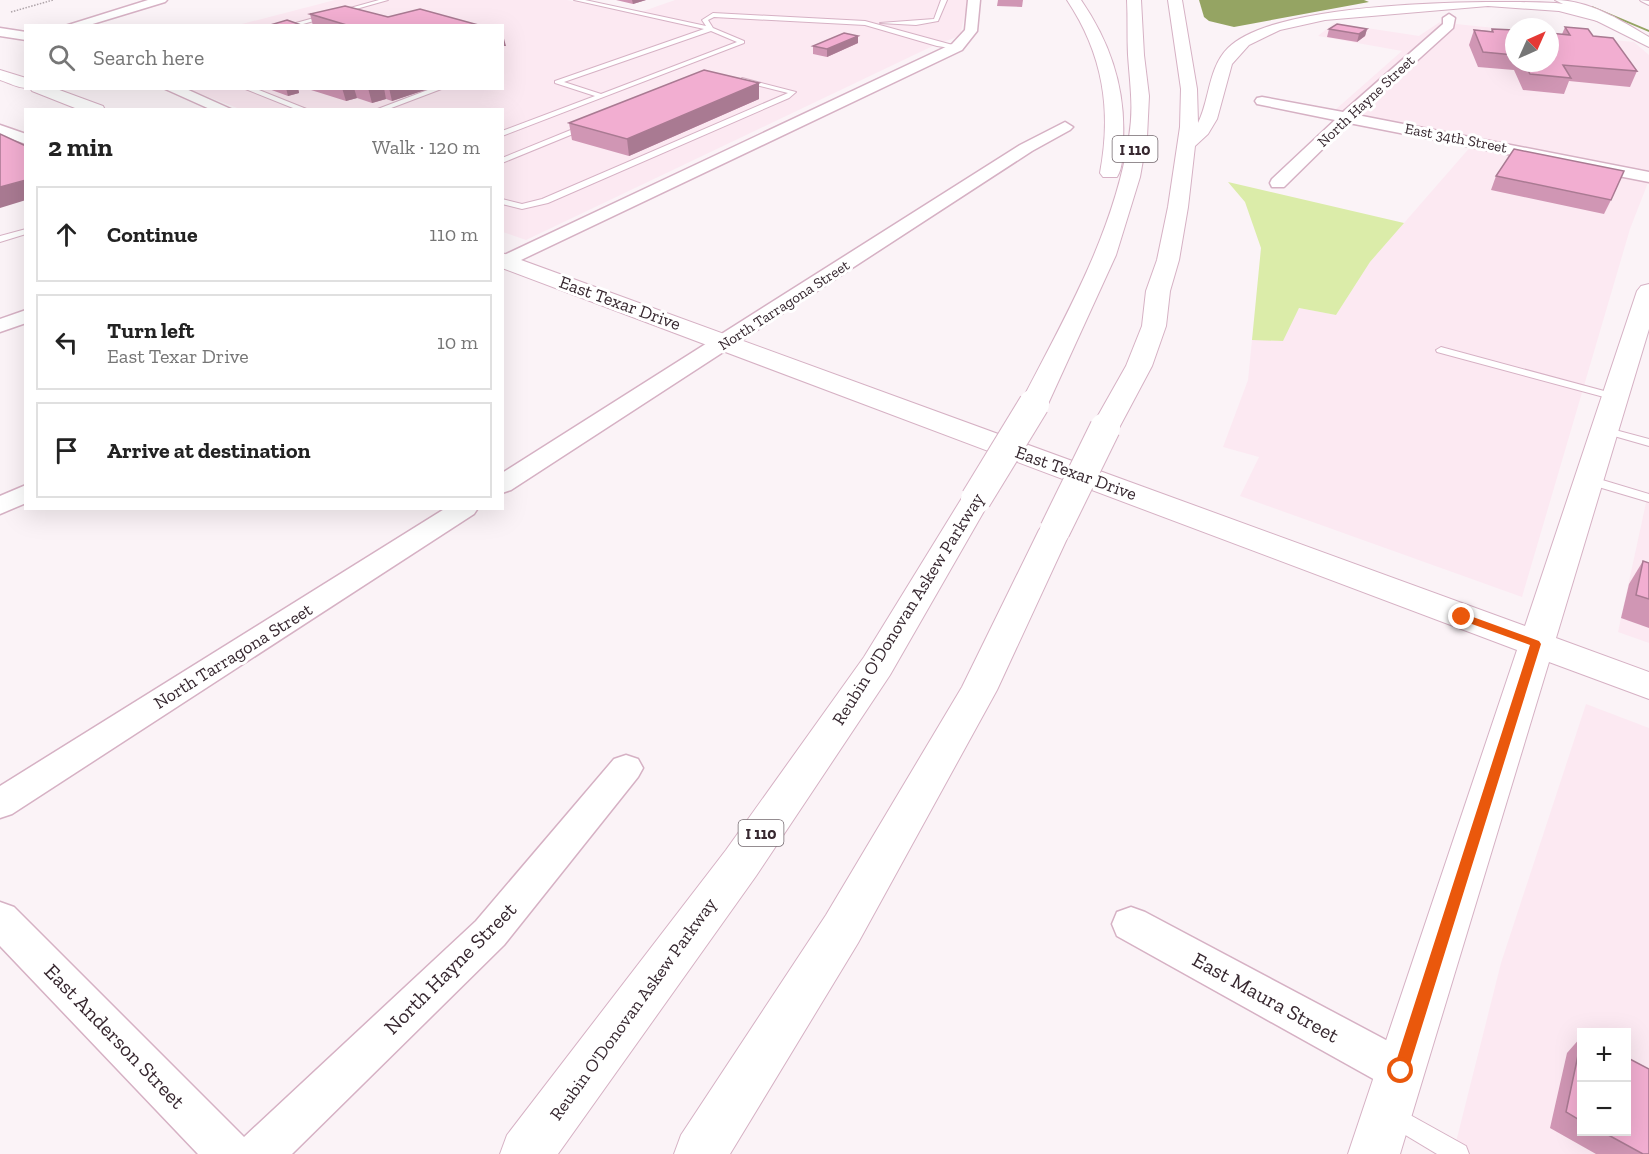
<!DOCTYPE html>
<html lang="en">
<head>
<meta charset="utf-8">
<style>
	body { margin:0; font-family:"Zilla Slab",serif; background:#f2f2f2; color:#222 }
	.controls { position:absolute; right:18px; bottom:18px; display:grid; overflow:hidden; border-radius:0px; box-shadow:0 6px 24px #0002 }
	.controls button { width:54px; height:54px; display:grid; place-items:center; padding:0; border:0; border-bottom:2px solid #e0e0e0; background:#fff; color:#222; font:30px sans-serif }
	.compass { position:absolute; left:1505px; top:18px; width:54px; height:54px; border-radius:50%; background:#fff; box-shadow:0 6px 24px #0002; rotate:45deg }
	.stop { position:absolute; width:18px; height:18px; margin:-14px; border:4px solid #ea580c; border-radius:50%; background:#fff }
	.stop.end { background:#ea580c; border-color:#fff; box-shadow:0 2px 6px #0008 }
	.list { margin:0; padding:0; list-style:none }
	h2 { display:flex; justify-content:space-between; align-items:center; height:78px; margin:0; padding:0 24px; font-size:26px }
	h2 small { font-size:20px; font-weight:400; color:#767676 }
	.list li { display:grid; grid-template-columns:39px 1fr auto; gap:18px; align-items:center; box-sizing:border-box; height:96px; margin:0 12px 12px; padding:0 12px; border:2px solid #e0e0e0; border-radius:0px }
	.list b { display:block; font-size:22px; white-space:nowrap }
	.list p { margin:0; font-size:20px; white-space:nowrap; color:#767676 }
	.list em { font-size:20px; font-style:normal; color:#767676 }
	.icon { flex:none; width:33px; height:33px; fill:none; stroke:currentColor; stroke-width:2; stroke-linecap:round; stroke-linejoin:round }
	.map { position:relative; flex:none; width:1649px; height:1154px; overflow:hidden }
	.search { position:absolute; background:#fff; box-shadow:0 6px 24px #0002; left:24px; top:24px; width:480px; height:66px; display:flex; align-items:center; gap:15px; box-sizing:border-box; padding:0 21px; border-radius:0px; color:#767676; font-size:22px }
	.panel { position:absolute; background:#fff; box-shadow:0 6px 24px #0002; left:24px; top:108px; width:480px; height:402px; border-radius:0px }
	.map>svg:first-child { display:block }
	.built { fill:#fce9f2; fill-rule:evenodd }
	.green { fill:#dbeca9 }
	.water { fill:#95a463 }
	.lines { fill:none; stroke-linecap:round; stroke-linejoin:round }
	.stream { fill:#95a463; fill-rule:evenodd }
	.service-casing { stroke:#d6b1c4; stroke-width:2 }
	.minor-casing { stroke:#d6b1c4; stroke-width:3 }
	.secondary-casing { stroke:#d6b1c4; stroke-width:2 }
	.motorway-casing { stroke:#d6b1c4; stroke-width:2 }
	.path { stroke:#aea4a9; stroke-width:1.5; stroke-dasharray:1.5 1.5; stroke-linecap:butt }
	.service { fill:#fff; fill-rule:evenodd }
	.minor { fill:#fff; fill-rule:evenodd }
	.secondary { fill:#fff; fill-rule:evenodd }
	.motorway { fill:#fff; fill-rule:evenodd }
	.motorway-bridge-casing { stroke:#d6b1c4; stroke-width:32; stroke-linecap:butt }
	.motorway-bridge { stroke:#fff; stroke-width:30 }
	.wall { fill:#d096b4 }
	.shaded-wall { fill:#a97a92 }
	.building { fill:#f2aed1; stroke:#a97a92; stroke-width:1.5 }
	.route { fill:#ea580c }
	.labels { text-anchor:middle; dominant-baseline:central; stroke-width:6; stroke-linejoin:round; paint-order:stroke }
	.far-street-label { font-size:15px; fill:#372830; stroke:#fff }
	.shield { fill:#fff; stroke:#73686e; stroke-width:1.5 }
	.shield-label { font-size:16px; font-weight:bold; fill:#372830 }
	.street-label { font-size:18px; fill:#372830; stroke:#fff }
	.near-street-label { font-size:21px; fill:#372830; stroke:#fff }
</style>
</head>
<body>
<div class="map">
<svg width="1649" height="1154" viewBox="0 0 1649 1154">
	<rect width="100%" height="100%" fill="#fbf3f7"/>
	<!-- built -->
	<g class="built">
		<path d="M335,0H567L635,14L675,0H968L960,36L937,44L526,240L503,232L502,110L240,109L188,89L502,88V26L238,25Z"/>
		<path d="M1440,22L1441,24L1342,112L1334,111L1402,51L1318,36L1334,23L1419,36Z"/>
		<path d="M1456,24L1514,30V63H1550V34L1634,42L1649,55V173L1358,115Z"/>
		<path d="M1472,145L1649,180L1630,229L1522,597L1240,496L1259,457L1223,447L1248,380L1252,340H1283L1299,308L1336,315L1370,262Z"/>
		<path d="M1649,489V643L1618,632Z"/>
		<path d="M1586,704L1649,728V1154H1453L1501,963ZM1582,1032H1626V1132H1582Z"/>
	</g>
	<!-- green -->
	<path class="green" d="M1228,182L1404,223L1370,262L1336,315L1299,308L1283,341L1252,340L1261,248L1245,202Z"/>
	<!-- water -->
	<path class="water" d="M1199,0H1364L1369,2L1234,27L1209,21L1204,17Z"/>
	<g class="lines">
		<!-- stream -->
		<path class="stream" d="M1592,6L1649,30V32L1592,8Z"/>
		<!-- service casing -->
		<g class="service-casing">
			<g id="service">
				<path d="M379,0H388L296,26H285Z"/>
				<path d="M574,0H585L706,26L702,20L713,13L865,21L960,47L957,49L937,46L865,25L714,17L708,20L713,28L744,41V43L502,136V131L595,96L555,83V81L704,29ZM711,31L737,42L601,94L564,82Z"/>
				<path d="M941,0H947L938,21L916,25L880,23L934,19Z"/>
				<path d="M1640,0L1649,1V5L1641,1Z"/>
				<path d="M742,78L796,92L789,98L548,203L522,209L502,204V199L522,204L542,199L788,93L740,81Z"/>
				<path d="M243,88H254L309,110H298Z"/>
				<path d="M433,88H444L386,110H375Z"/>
				<path d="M583,125L590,127L502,163V158Z"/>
				<path d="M26,229V234L0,242V236Z"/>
				<path d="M1441,347L1619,395L1620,397L1615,400L1437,352L1436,350Z"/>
				<path d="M1604,427L1649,439V446L1600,432V428Z"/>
				<path d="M1589,476L1649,494V502L1585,483L1583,480L1585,477Z"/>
				<path d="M1394,1106L1466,1146L1469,1154H1437L1387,1124L1383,1117L1387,1110Z"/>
			</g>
		</g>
		<!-- minor casing -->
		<g class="minor-casing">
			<g id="minor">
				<path d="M148,0H167L165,2L86,26H65Z"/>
				<path d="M968,0H980L977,31L962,50L502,269V256L952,44L965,30Z"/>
				<path d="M1449,14L1455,18L1453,28L1357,115L1649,172V182L1349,123L1284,187H1272L1270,183L1272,179L1335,120L1257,104L1255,101L1257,98L1262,97L1343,112L1443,24V18Z"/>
				<path d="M0,28L26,32V40L0,36Z"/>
				<path d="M163,88H184L233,110H212Z"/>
				<path d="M1065,122L1073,127L1070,130L1032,151L511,490L502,493V473L1020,145Z"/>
				<path d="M0,125L26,134V144L0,135Z"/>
				<path d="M26,310V323L0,332V319Z"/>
				<path d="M26,485V503L0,514V496Z"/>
				<path d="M446,508H478L474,514L12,814L0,818V786Z"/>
				<path d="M626,755L638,759L643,768L638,777L504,945L292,1154H198L0,946V902L14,907L244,1137L476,921L614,759Z"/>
				<path d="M1131,907L1145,912L1416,1056L1423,1071L1416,1086L1401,1092L1386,1086L1117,936L1112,924L1117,912Z"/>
			</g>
		</g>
		<!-- secondary casing -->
		<g class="secondary-casing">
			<g id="secondary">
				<path d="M1555,0C1589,0 1620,20 1649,37V47Z"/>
				<path d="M0,70L26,78V88H27C18,88 9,83 0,80Z"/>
				<path d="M30,88H54L103,106L105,110H80L32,91Z"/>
				<path d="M502,253L1525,626L1637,291L1641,286L1649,284V329L1556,638L1649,672V699L1549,662L1400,1154H1348L1517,650L502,268Z"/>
			</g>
		</g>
		<!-- motorway casing -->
		<g class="motorway-casing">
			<g id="motorway">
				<path d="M1067,0H1081C1110,42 1126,89 1123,141C1123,152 1123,168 1117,177H1103L1100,173C1112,110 1103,54 1067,0Z"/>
				<path d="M1127,0H1141L1144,55L1149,96L1147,137L1140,177L1116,255L1048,404L1044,410L1034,412L1024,410L1020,404C1064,319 1114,233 1129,137C1134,107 1130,85 1128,55C1127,37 1128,18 1127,0Z"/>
				<path d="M1168,0H1182L1197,89L1198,123C1210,99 1208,68 1228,48C1275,0 1489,0 1556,3C1576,5 1595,12 1614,17L1616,20L1609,24L1559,11L1488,6L1325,20L1280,30L1249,45L1232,64L1217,119L1208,134L1195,146L1188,207L1179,260L1170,291L1166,326L1152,366L1119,428L1115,434L1105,436L1095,434L1091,428L1126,366L1142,326L1146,291L1157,260L1168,207L1180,127L1181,89Z"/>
				<path d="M976,490L987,493L991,499L890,675L756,876L558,1154H500L507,1135L726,850L864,657L965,493Z"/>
				<path d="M1055,520L1066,523L1071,530L997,690L858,943L730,1154H674L681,1135L826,915L962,687L1039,530L1044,523Z"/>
			</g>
		</g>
		<!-- path -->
		<path class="path" d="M11,12L53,0"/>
		<!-- service -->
		<use href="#service" class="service"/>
		<!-- minor -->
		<use href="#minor" class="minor"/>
		<!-- secondary -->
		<use href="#secondary" class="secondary"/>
		<!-- motorway -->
		<use href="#motorway" class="motorway"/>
		<!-- motorway-bridge casing -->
		<g class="motorway-bridge-casing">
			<g id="motorway-bridge">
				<path d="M976,499L1034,404"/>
				<path d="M1055,530L1105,428"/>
			</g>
		</g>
		<!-- motorway-bridge -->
		<use href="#motorway-bridge" class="motorway-bridge"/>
	</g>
	<!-- wall -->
	<g class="wall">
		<path d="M616,0H646L633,4Z"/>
		<path d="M998,0H1023L1022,7L997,6Z"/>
		<path d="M310,14L388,17L482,26H313Z"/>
		<path d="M1565,27L1593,36L1637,71L1630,87L1569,81L1564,94L1523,90L1514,70L1478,67L1469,45L1474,30L1491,31L1492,29L1514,30V63H1550Z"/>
		<path d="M1329,29H1367L1365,36L1357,42L1327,37Z"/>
		<path d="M858,36V43L827,57L813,54V46Z"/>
		<path d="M759,83V99L629,156L572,140L569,123Z"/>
		<path d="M266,88H298L299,93L288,96Z"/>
		<path d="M311,88H431L392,101L386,99L372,103L357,98L346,101L311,90Z"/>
		<path d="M1496,176L1611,200L1604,214L1491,190Z"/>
		<path d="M1643,561L1649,563V628L1621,618L1629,584Z"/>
		<path d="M1581,1037V1131H1626L1649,1154H1596L1550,1128L1567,1053Z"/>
	</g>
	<!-- shaded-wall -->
	<g class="shaded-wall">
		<path d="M632,0H646L633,4Z"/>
		<path d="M1367,29L1365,36L1357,42L1359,34Z"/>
		<path d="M502,31L506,46H502Z"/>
		<path d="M858,36V43L827,57V49Z"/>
		<path d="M759,83V99L629,156L627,139Z"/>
		<path d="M286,88H298L299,93L288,96Z"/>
		<path d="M342,88H354L357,98L346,101Z"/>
		<path d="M368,88H384L386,99L372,103Z"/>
		<path d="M389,88H431L392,101Z"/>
		<path d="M26,180V200L0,208V187Z"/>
	</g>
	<!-- building -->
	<g class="building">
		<path d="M345,6L388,17L420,9L482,26H350L310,14Z"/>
		<path d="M287,20L304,26H267Z"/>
		<path d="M1337,24L1367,29L1359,34L1329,29Z"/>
		<path d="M1565,27L1588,29L1593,36L1613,38L1637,71L1563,65L1571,78L1530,74L1524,63H1550V33L1570,35Z"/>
		<path d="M1492,29L1514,30V55L1483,52L1474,30L1493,32Z"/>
		<path d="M844,33L858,36L827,49L813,46Z"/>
		<path d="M704,70L759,83L627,139L569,123Z"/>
		<path d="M0,134L26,146V180L0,187Z"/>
		<path d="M1514,149L1624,171L1611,200L1496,176Z"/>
		<path d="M1643,561L1649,563V599L1636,595Z"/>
		<path d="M1581,1041V1121L1566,1112Z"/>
		<path d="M1626,1057L1649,1069V1154H1643L1601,1131H1626Z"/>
	</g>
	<!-- route -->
	<path class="route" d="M1462,613L1539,641L1541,644L1408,1071L1406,1076L1401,1078L1395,1076L1393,1071L1530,645L1458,619L1457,617Z"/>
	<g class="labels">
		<!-- far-street labels -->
		<g class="far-street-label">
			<text transform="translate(1366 101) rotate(-43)">North Hayne Street</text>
			<text transform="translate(1456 138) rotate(11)">East 34th Street</text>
			<text transform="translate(784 305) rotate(-33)">North Tarragona Street</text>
		</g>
		<!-- shield labels -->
		<g class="shield">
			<rect x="1112.5" y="136" width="45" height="26" rx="4.5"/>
			<rect x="738.5" y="820" width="45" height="26" rx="4.5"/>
		</g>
		<g class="shield-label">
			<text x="1135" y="149">I 110</text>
			<text x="761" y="833">I 110</text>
		</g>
		<!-- street labels -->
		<g class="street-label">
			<text transform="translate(620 303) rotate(20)">East Texar Drive</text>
			<text transform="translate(1076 473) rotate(20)">East Texar Drive</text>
			<text transform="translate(908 609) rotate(-58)">Reubin O'Donovan Askew Parkway</text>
			<text transform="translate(233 656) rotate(-32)">North Tarragona Street</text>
			<text transform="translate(633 1009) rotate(-54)">Reubin O'Donovan Askew Parkway</text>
		</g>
		<!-- near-street labels -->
		<g class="near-street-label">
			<text transform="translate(450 968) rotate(-45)">North Hayne Street</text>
			<text transform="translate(1266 997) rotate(29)">East Maura Street</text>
			<text transform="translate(115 1036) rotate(46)">East Anderson Street</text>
		</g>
	</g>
</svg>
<div class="controls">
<button>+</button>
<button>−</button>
</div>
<svg class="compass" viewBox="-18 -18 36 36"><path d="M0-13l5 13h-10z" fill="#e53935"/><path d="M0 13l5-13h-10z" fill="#767676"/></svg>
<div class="stop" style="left:1401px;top:1071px"></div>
<div class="stop end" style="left:1462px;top:617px"></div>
<div class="search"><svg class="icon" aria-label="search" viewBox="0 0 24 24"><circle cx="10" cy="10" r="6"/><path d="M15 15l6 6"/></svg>Search here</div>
<section class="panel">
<h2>2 min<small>Walk · 120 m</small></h2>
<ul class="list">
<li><svg class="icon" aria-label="ahead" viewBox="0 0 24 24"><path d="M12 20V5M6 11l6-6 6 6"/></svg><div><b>Continue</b></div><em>110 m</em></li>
<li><svg class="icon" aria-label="left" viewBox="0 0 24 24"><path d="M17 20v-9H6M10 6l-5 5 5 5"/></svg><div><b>Turn left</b><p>East Texar Drive</p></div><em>10 m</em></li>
<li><svg class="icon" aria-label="arrive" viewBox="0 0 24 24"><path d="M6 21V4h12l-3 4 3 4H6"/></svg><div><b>Arrive at destination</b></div></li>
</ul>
</section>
</div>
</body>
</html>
